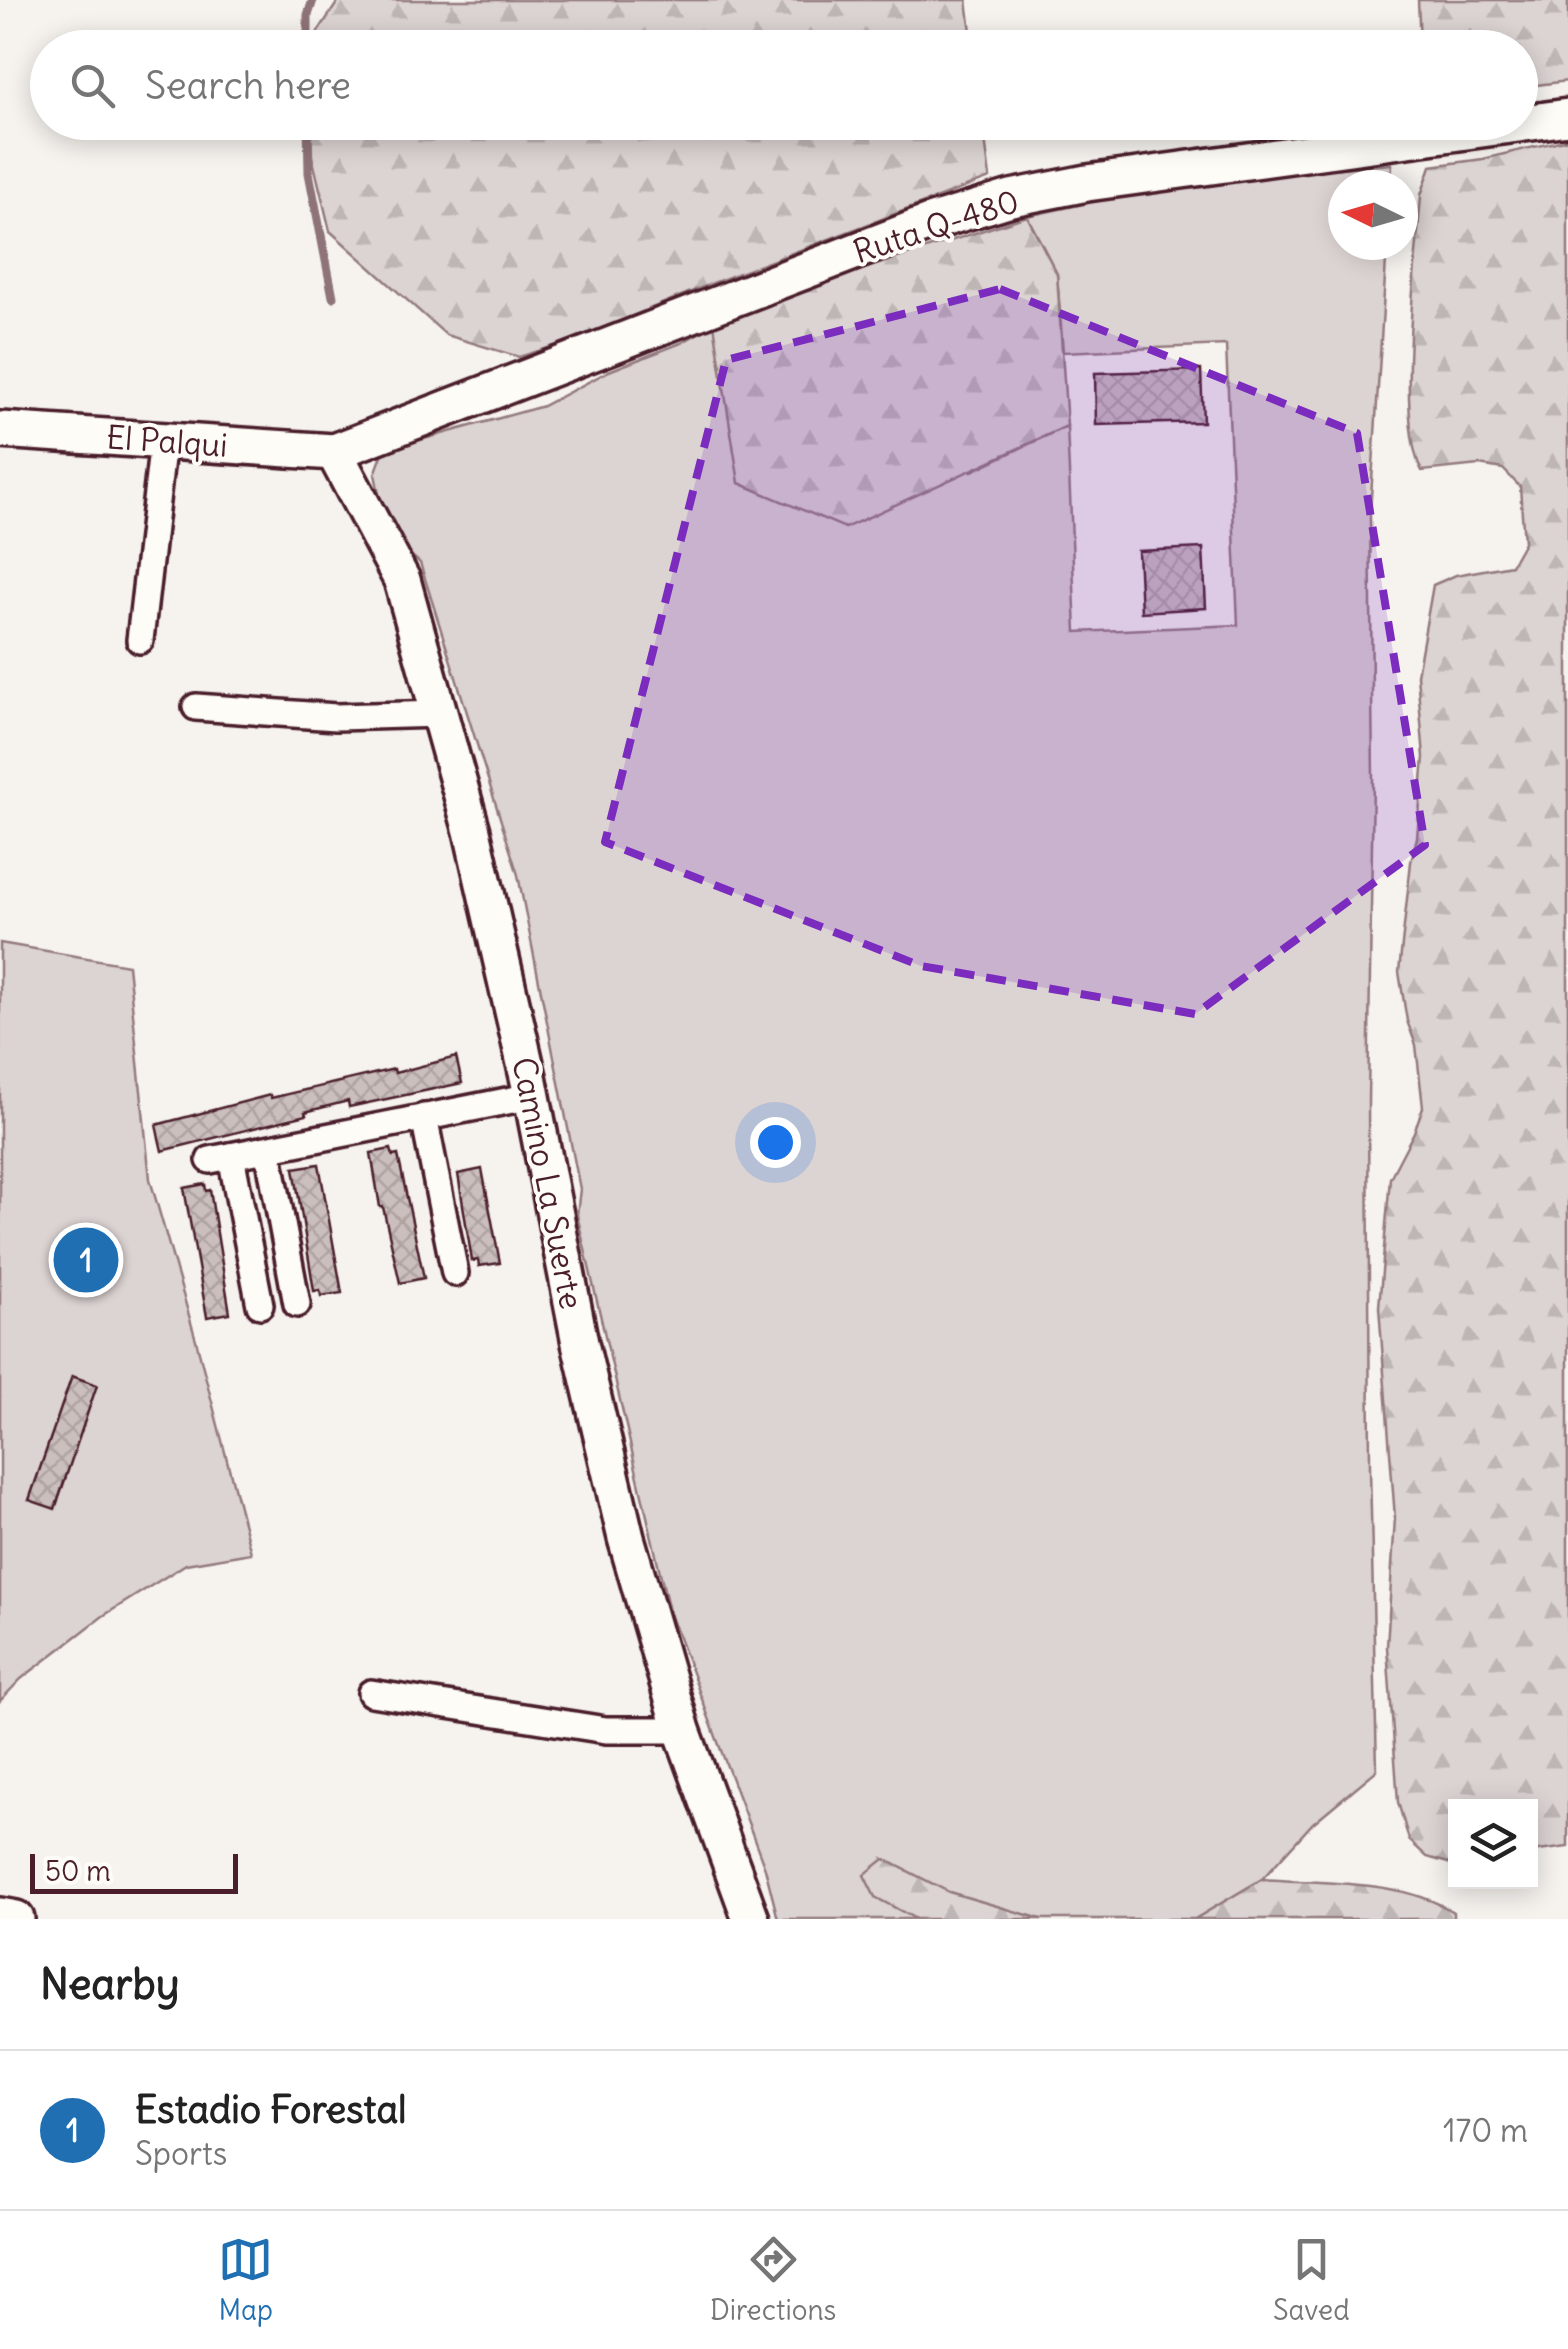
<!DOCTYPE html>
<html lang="en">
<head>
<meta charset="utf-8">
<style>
	body { margin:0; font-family:Delius,sans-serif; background:#f2f2f2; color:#222 }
	.controls { position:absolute; right:30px; bottom:30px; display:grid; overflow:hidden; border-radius:0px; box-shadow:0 5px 25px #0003 }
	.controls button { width:90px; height:90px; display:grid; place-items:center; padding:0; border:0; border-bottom:2px solid #e0e0e0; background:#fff; color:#222; font:50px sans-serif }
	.compass { position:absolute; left:1328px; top:170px; width:90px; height:90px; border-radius:50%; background:#fff; box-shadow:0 5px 25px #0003; rotate:275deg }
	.scale { position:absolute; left:30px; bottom:25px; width:208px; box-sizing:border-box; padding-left:10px; border:5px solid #4a1f2b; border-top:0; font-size:28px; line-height:35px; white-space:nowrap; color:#4a1f2b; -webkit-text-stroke:8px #fdfcf7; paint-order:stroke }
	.you { position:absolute; left:775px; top:1142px; width:35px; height:35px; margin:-25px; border:8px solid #fff; border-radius:50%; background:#1a73e8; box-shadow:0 0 0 15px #1a73e833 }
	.badge { display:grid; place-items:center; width:65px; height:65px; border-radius:50%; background:#1f6fb2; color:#fff; font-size:32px; font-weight:700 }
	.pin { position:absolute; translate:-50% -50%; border:5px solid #fff; box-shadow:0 2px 10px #0006 }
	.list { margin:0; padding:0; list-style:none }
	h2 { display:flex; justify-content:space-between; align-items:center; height:130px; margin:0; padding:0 40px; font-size:42px }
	h2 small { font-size:32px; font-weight:400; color:#767676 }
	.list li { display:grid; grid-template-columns:65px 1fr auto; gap:30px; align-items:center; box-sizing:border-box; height:160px; padding:0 40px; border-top:2px solid #e0e0e0 }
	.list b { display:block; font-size:38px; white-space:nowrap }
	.list p { margin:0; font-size:32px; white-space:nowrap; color:#767676 }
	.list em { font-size:32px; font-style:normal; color:#767676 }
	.icon { flex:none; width:55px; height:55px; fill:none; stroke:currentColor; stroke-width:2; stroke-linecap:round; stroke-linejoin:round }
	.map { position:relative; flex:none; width:1568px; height:1919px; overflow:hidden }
	.search { position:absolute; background:#fff; box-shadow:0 5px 25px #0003; left:30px; right:30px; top:30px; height:110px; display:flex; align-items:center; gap:25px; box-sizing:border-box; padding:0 35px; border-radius:55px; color:#767676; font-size:38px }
	.sheet { height:290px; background:#fff }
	nav { display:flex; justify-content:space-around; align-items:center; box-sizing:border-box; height:140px; border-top:2px solid #e0e0e0; background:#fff; font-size:28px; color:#767676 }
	nav a { display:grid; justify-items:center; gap:5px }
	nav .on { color:#1f6fb2 }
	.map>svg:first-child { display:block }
	.green { fill:#dcd4d2; stroke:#937a7e; stroke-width:2.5 }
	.forest { fill:url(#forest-firs); stroke:#937a7e; stroke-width:2.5 }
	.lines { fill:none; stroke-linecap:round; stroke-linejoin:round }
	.stream { stroke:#8e7378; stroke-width:9 }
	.building { fill:url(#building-cross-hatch); stroke:#4a1f2b; stroke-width:2.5 }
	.street-casing { stroke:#4a1f2b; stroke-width:32 }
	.secondary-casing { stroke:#4a1f2b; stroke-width:42 }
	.street { stroke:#fdfcf7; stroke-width:25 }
	.secondary { stroke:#fdfcf7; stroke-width:35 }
	.marked { fill:#7b2cbf; fill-opacity:0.2; stroke:#7b2cbf; stroke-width:8; stroke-dasharray:20 12; stroke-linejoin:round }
	.labels { text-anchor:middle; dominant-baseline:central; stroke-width:8; stroke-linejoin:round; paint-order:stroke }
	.street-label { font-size:32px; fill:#4a1f2b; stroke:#fdfcf7 }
</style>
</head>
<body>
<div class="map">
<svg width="1568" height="1919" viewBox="0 0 1568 1919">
	<defs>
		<pattern id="forest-firs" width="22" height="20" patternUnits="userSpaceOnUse" patternTransform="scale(2.5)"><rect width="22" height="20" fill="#dcd4d2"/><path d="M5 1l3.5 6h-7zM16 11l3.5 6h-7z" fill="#beb6b4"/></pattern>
		<pattern id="building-cross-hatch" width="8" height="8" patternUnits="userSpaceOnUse" patternTransform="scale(2.5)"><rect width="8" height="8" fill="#cbbfbe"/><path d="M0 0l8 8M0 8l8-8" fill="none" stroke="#b0a4a3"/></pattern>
	</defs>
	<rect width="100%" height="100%" fill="#f6f3ef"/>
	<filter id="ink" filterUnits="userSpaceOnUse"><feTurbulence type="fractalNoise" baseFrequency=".01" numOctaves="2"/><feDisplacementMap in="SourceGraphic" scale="20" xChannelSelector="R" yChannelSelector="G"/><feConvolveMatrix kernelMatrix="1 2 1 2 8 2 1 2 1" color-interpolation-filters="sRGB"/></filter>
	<g filter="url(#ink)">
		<!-- green -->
		<g class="green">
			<path d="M1392,164L1391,185H1343V245H1387L1370,513L1373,779L1368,1102L1370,1469L1377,1770L1313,1823L1262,1879L1195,1919H1041L948,1892L884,1859L906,1912L916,1919H778L765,1868L669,1611L577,1215L580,1189L518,875L420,563L399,545L380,499L375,474L384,450L543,406L609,371L681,343L702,331L713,318L972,471L1067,426L1076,632L1238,625L1226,345L1063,352L1057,274L1027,216L1206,178Z"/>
			<path d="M0,943L128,965L150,1179L196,1340L251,1553L186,1564L103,1616L21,1679L0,1701Z"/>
		</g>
		<!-- forest -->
		<g class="forest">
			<path d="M339,0H967L973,47H308Z"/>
			<path d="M1418,0H1568V81L1521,87L1520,48L1398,47L1420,43Z"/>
			<path d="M309,123H983L990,178L713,283L571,341L519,357L446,335L330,231L311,152Z"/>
			<path d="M1568,139V1847L1531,1852L1530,1806H1456L1455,1865L1427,1857L1409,1840L1398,1802L1387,1647L1395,1518L1379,1307L1390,1178L1414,1132L1423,1107L1416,1045L1407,1021L1399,972L1411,862L1417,837L1424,757L1417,675L1433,585L1456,575L1511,565L1524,542L1520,487L1503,469L1479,465L1422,471C1395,423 1417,256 1421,195L1431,166L1483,159Z"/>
			<path d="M1027,216L1057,274L1067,426L845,528L739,483L713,318Z"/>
			<path d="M884,1859L949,1892L1041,1919H916L875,1897L864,1875Z"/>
			<path d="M1262,1879C1323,1884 1402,1879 1453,1912V1919H1195Z"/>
		</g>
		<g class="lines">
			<!-- stream -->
			<g class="stream">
				<path d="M308,48V15L313,0"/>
				<path d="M308,122L309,173L333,297"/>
			</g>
		</g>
		<!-- building -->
		<g class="building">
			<path d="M1201,370L1203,422L1096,425L1095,373Z"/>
			<path d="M1203,548L1206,608L1141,612L1138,551Z"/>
			<path d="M456,1057L462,1083L349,1107L348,1101L305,1112L306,1115L162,1151L156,1125L270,1095L271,1098L394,1069L395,1073Z"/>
			<path d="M391,1149L393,1156L398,1155L424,1278L400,1283L383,1207H380L371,1153Z"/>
			<path d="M319,1164L342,1293L321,1296L320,1290L314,1291L294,1168Z"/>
			<path d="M482,1169L500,1263L479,1266L478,1260L472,1261L458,1174Z"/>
			<path d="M205,1184L206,1191L210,1190L230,1313L207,1317L184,1188Z"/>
			<path d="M72,1376L97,1385L55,1509L29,1500Z"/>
		</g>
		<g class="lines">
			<!-- street casing -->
			<g class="street-casing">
				<g id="street">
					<path d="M140,640L163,441"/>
					<path d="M196,707L336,717L440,714"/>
					<path d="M424,1117L455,1273"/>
					<path d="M268,1149L297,1304"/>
					<path d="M231,1156L260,1305"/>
					<path d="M210,1160L532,1096"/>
					<path d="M371,1693L606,1730H682"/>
				</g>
			</g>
			<!-- secondary casing -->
			<g class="secondary-casing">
				<g id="secondary">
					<path d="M0,430L334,452L929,223L1011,198L1087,183L1568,117"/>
					<path d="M334,452L402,580L472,831L529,1081L580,1343L626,1538L682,1730L751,1919"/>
					<path d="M0,1916L16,1919"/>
				</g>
			</g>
			<!-- street -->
			<use href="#street" class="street"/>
			<!-- secondary -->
			<use href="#secondary" class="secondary"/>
		</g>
	</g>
	<!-- marked area -->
	<path class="marked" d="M1000,289L1357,433L1425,845L1195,1014L921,966L605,842L726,360Z"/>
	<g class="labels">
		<!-- street labels -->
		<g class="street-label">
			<text transform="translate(936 226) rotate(-18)">Ruta Q-480</text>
			<text transform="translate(167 441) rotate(4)">El Palqui</text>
			<text transform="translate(548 1183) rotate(79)">Camino La Suerte</text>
		</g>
	</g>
</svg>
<div class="controls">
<button><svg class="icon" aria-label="layers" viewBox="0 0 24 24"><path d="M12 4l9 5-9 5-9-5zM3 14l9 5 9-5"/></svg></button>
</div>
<svg class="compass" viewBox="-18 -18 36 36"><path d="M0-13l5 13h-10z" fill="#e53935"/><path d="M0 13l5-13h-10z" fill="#767676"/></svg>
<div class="scale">50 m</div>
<div class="you"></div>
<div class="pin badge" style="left:86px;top:1260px">1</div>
<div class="search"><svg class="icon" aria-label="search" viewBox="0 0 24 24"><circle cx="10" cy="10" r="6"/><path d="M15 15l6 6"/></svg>Search here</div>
</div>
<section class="sheet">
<h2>Nearby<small></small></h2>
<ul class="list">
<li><span class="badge">1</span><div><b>Estadio Forestal</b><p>Sports</p></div><em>170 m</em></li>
</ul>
</section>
<nav>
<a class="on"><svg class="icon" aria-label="map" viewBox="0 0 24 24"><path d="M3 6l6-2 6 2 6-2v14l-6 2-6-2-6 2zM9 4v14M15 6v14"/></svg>Map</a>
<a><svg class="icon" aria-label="directions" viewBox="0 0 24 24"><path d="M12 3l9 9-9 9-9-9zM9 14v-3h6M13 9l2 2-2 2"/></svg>Directions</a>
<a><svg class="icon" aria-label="saved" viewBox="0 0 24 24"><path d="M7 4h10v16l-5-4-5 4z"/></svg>Saved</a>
</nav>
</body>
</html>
